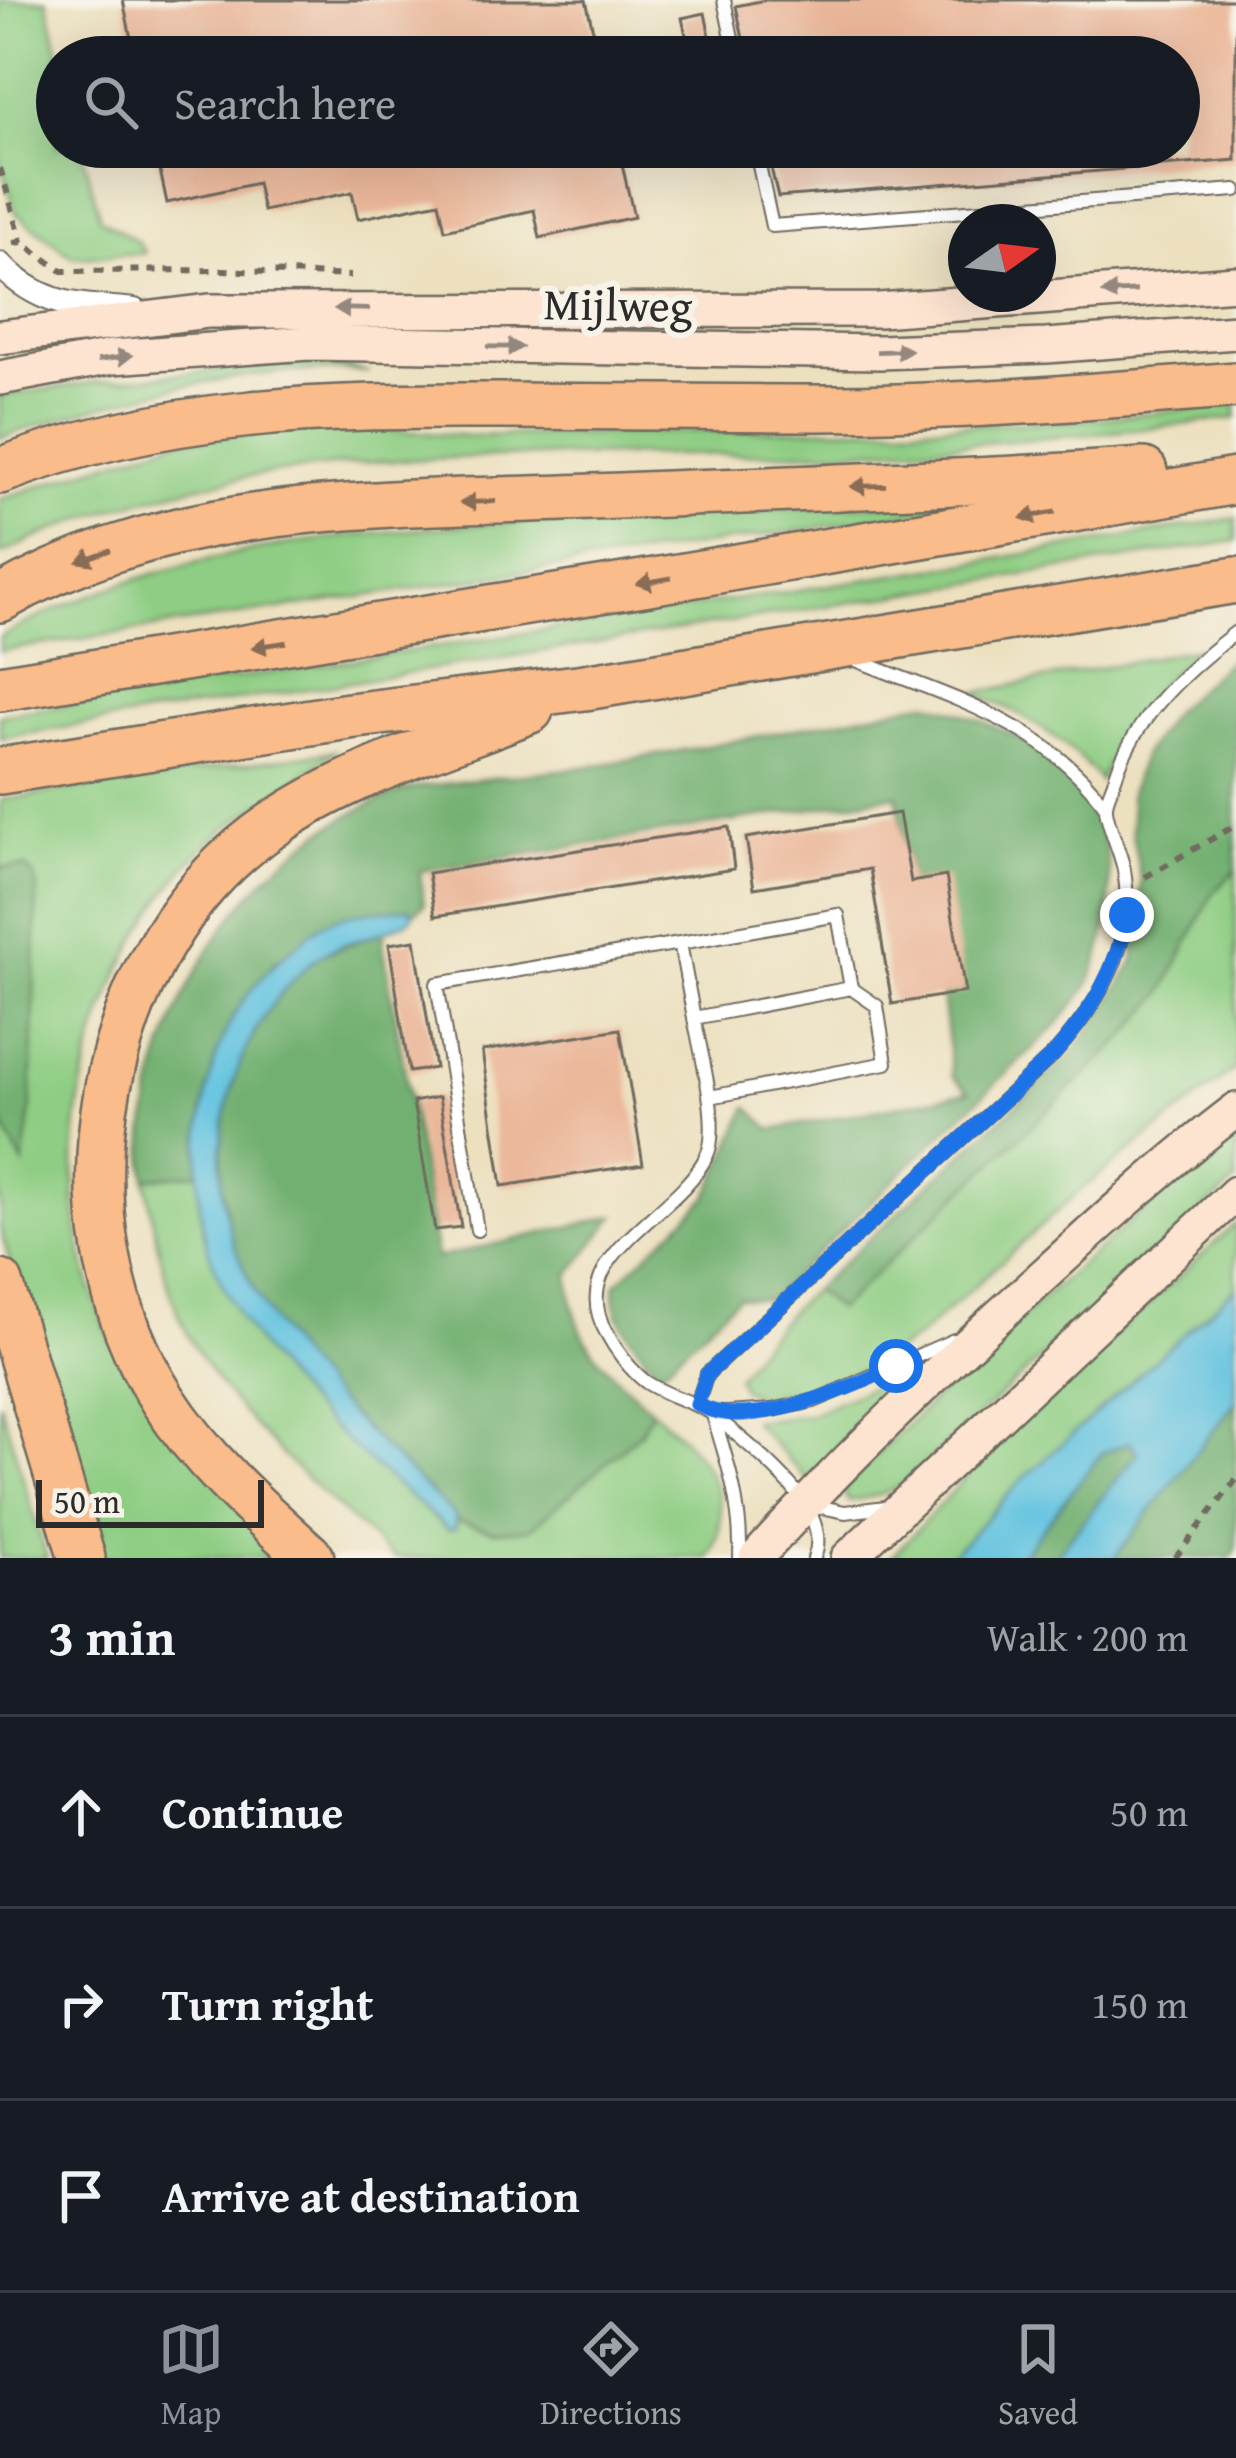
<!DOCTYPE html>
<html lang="en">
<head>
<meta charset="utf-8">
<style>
	body { margin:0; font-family:"Gentium Book Plus",serif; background:#242831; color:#f1f3f6 }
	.compass { position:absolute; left:948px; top:204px; width:108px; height:108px; border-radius:50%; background:#171b24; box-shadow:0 12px 48px #0002; rotate:76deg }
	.scale { position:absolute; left:36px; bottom:30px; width:228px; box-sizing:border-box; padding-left:12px; border:6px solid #2b2b2b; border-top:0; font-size:33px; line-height:42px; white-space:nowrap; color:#2b2b2b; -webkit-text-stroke:9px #f7f3e8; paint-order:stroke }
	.stop { position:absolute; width:36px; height:36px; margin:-27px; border:9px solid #1a73e8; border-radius:50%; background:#fff }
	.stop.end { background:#1a73e8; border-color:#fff; box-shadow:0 3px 12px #0008 }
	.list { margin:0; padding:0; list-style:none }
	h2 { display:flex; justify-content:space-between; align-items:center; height:156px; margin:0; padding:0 48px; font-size:51px }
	h2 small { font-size:39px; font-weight:400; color:#9ea1a6 }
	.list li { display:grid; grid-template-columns:78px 1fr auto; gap:36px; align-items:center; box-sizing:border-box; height:192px; padding:0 48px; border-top:3px solid #363941 }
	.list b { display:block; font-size:45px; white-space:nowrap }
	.list em { font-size:39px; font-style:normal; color:#9ea1a6 }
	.icon { flex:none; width:66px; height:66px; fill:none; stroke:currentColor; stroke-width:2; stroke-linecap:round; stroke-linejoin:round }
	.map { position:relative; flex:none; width:1236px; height:1558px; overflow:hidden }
	.search { position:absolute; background:#171b24; box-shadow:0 12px 48px #0002; left:36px; right:36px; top:36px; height:132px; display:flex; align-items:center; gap:30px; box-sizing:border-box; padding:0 42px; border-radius:66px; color:#9ea1a6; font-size:45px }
	.sheet { height:732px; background:#171b24 }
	nav { display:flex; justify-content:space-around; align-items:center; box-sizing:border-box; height:168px; border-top:3px solid #363941; background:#171b24; font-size:33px; color:#9ea1a6 }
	nav a { display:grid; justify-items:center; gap:6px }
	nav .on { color:#8c9099 }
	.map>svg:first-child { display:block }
	.green { fill:#8ecd83; stroke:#5c7c57; stroke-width:3 }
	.forest { fill:#72b071; stroke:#4e6e4e; stroke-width:3 }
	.water { fill:#62c3e0; stroke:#467786; stroke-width:3 }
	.building { fill:#ebb79a }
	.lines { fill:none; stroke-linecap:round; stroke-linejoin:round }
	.service-casing { stroke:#6f6a5f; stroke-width:16 }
	.minor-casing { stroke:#6f6a5f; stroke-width:28 }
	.secondary-casing { stroke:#6f6a5f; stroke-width:38 }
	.motorway-casing { stroke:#6f6a5f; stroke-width:50 }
	.path { stroke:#6f6a5f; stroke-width:6; stroke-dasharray:9 9; stroke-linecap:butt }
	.service { stroke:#fff; stroke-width:12 }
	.minor { stroke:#fff; stroke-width:24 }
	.secondary { stroke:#fde4d1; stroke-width:33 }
	.motorway { stroke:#fabc8b; stroke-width:45 }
	.oneway { fill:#94887e }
	.oneway2 { fill:#886c56 }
	.route { stroke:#1a73e8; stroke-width:15 }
	.labels { text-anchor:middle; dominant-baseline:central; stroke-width:12; stroke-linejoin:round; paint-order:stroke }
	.street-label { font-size:45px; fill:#2b2b2b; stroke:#f7f3e8 }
</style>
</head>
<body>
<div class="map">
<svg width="1236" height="1558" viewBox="0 0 1236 1558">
	<rect width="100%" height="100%" fill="#f7f3e8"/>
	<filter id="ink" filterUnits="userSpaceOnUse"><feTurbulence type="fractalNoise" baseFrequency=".00833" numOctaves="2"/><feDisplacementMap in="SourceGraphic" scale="24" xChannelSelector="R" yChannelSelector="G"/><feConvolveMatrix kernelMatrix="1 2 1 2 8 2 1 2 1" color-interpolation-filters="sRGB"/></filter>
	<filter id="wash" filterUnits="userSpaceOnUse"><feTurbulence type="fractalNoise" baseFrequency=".004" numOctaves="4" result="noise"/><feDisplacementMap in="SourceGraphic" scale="48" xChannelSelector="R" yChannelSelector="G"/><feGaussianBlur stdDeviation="2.7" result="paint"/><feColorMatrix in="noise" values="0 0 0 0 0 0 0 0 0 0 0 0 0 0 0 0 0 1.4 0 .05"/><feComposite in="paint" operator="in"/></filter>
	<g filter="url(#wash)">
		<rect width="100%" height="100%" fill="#ece0bf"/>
		<!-- green -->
		<g class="green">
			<path d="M0,0H47L60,57H57V147H81L100,218L138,242L145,253L73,257L16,213L0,161Z"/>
			<path d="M317,361L369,372C244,363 117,398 0,438V396L96,382Z"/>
			<path d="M1236,404V418C1071,439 905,451 739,454C496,459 221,440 0,555V499L177,440L326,426L469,436L902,427L1083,420Z"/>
			<path d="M1001,500L0,651V637C184,535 396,529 601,518C734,510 867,503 1001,500Z"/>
			<path d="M1236,518V541L0,738V715L990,560Z"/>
			<path d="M1200,648C1151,687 1124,723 1100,781C1069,739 1021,713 974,693Z"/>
			<path d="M334,751C283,793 220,822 179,875C74,1009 37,1201 118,1354C130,1377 153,1398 170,1418C209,1465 248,1511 286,1558H98L0,1229V1119L22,1162L26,867L0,868V800Z"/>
			<path d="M1236,870V1068L1082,1189L917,1338L865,1370L808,1388L761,1397L742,1389L737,1377C759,1345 783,1316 813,1290L838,1309L1127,1035L1162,993L1213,893Z"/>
			<path d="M1236,1135V1181L902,1485L881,1495L848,1501L844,1494L847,1484C971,1361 1098,1243 1236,1135Z"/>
			<path d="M199,1173C189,1320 349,1444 448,1530L455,1529L458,1521L495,1531L640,1433L652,1410C699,1451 742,1494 709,1558H393C328,1497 255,1438 205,1364C169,1312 155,1240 146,1179Z"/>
			<path d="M1236,1224V1287L1022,1480L949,1558H891L994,1446Z"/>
			<path d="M901,1374L908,1379L808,1480L752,1421L808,1415Z"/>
			<path d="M0,1402L47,1558H0Z"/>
		</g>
		<!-- forest -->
		<g class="forest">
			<path d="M1236,654V870L1213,893L1162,994L1127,1035L838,1309L813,1290L1071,1055L1109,1002L1134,961L1141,882L1132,834L1130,794L1142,756L1173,712Z"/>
			<path d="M927,702C974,717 1021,733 1060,766C1120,817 1120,914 1090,981C1082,997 1068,1011 1057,1025L768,1300L738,1297L659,1373C639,1346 607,1318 616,1284L707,1198L748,1107L772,1130L969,1092L952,1076L942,995L945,877L911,882L897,795L420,871L424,905L414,913L408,909L275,961L203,1110L199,1173L146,1178C141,1136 149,1094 162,1053C200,933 284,832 406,790C423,785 443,785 460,782C499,777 539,773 578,768C695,750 811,726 927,702Z"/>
			<path d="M26,867L34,876L37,888L31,1109L23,1164L0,1118V868Z"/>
			<path d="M385,930L383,945L437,1258L615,1216L569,1275C573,1345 603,1365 652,1410L640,1433L530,1529L495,1531L458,1521L315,1379L266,1314L233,1247L221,1182L222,1122L241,1055L279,992L317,957Z"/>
			<path d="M1236,1401V1550L1230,1558H1114Z"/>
			<path d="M1130,1442L1138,1453L1054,1558H1019L1102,1453Z"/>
		</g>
		<!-- water -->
		<g class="water">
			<path d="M408,909L414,913L411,919C381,938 340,938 312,962C271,997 245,1040 231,1091C179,1278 336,1400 455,1516V1529L449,1530C363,1457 265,1381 218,1275C186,1206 196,1095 228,1027C242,996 272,964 298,944C307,937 317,926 327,922C351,911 382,910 408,909Z"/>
			<path d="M1236,1287V1401L1114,1558H1054L1138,1453L1130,1442L1102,1453L1019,1558H949L1022,1480Z"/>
		</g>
		<g id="blocks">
			<!-- building -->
			<g class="building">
				<path d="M123,0H586L599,57H135Z"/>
				<path d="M765,0H1236V160L778,197L766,147H1179V57H747L736,6Z"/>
				<path d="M705,13L714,57H691L682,18Z"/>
				<path d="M155,147H618L634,217L540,238L534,210L445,230L439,202L358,219L352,192L263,211L257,183L167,203Z"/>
				<path d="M899,813L911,882L946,876L965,992L892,1004L870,869L754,888L746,838Z"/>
				<path d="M729,827L734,869L435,916L428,873Z"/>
				<path d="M415,940L435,1068L409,1072L389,944Z"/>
				<path d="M620,1029L643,1164L502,1186L482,1051Z"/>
				<path d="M439,1097L461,1227L435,1230L413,1102Z"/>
			</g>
		</g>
	</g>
	<g filter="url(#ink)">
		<use href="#blocks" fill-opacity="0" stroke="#6f6a5f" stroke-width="3"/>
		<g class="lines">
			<!-- service casing -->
			<g class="service-casing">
				<g id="service">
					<path d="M724,0L736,57"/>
					<path d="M755,147L772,226L1236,190"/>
					<path d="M851,658C947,697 1042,720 1106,807"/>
					<path d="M694,1018L680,943L838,915L851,988"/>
					<path d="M710,1097L886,1063L877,1006L851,988L694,1018C700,1049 721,1127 707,1155C678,1217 563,1255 606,1332C615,1349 630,1370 646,1382C668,1397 691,1400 713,1414C747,1446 836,1506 814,1558"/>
					<path d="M477,1230L437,984L680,943"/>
					<path d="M697,1404L707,1374L1054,1054C1100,1002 1137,943 1124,870C1121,853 1106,821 1106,808C1105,800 1112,788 1114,781C1134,717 1184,672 1236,632"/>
					<path d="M713,1414L772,1410L814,1401L954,1340"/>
					<path d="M713,1415C728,1463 742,1507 740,1558"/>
					<path d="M812,1505L845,1512L886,1507"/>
				</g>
			</g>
			<!-- minor casing -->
			<g class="minor-casing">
				<path id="minor" d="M0,265C44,308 76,305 134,311"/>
			</g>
			<!-- secondary casing -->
			<g class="secondary-casing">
				<g id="secondary">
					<path d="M0,337L209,311L879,310L1236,283"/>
					<path d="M0,378L112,357L309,343L880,352L1046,346L1236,332"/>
					<path d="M756,1558C839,1465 929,1379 1022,1295C1091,1232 1161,1167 1236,1110"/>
					<path d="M848,1558L1236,1193"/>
				</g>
			</g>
			<!-- motorway casing -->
			<g class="motorway-casing">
				<g id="motorway">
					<path d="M0,471C165,408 327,405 501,406C601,407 701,408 801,408C946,409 1091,397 1236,385"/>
					<path d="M0,599C179,496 392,505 592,497C776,489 960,484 1144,471"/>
					<path d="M0,688L655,581L1236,481"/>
					<path d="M0,771L349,716L585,687L1236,580"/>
					<path d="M0,1283L82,1558"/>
					<path d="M311,1558C257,1509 203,1462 163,1400C47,1219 94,945 274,824C350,772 446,744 530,710"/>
				</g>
			</g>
			<!-- path -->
			<g class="path">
				<path d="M0,168L22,242"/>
				<path d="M14,243L22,242L62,271L223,270L351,276"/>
				<path d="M1145,877L1236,825"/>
				<path d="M1175,1558L1236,1480"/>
			</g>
			<!-- service -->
			<use href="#service" class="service"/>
			<!-- minor -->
			<use href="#minor" class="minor"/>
			<!-- secondary -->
			<use href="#secondary" class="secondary"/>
			<!-- motorway -->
			<use href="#motorway" class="motorway"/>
		</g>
		<!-- one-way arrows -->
		<defs><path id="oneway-solid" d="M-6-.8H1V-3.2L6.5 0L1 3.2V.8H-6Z" transform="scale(3)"/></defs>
		<g class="oneway">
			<use href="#oneway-solid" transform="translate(1119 292) rotate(176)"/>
			<use href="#oneway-solid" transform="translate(352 309) rotate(-179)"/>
			<use href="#oneway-solid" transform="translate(505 347) rotate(1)"/>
			<use href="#oneway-solid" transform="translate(894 351) rotate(-2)"/>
			<use href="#oneway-solid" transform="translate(115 358) rotate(-8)"/>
		</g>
		<g class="oneway2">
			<use href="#oneway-solid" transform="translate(868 486) rotate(178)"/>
			<use href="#oneway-solid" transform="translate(478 502) rotate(178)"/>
			<use href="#oneway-solid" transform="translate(1038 515) rotate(170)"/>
			<use href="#oneway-solid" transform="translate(94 556) rotate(160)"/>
			<use href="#oneway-solid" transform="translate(654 581) rotate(170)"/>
			<use href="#oneway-solid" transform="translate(269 645) rotate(171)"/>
		</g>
	</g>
	<g class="lines" filter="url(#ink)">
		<!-- route -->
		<path class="route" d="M896,1366C849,1389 745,1434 697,1404L707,1374L1054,1054C1092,1011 1116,972 1127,915"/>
	</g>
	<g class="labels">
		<!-- street labels -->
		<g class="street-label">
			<text transform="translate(618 304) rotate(1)">Mijlweg</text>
		</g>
	</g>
</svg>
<svg class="compass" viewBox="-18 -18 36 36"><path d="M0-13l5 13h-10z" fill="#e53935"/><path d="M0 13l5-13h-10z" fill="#9ea1a6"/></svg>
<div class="scale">50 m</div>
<div class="stop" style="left:896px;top:1366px"></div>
<div class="stop end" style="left:1127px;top:915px"></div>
<div class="search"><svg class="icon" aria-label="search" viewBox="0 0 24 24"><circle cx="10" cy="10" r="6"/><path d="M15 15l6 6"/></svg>Search here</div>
</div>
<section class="sheet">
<h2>3 min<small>Walk · 200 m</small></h2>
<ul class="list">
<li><svg class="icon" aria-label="ahead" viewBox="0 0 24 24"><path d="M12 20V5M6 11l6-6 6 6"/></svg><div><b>Continue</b></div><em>50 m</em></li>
<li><svg class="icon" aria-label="right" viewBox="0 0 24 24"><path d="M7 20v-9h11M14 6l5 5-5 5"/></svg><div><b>Turn right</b></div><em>150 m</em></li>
<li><svg class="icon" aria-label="arrive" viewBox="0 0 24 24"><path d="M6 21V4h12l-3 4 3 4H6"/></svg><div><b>Arrive at destination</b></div></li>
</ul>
</section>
<nav>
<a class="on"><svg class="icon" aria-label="map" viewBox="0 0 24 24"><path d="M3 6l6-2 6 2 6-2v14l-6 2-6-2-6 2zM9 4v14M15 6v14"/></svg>Map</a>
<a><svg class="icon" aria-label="directions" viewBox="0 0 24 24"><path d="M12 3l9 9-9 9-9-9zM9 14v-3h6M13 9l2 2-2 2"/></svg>Directions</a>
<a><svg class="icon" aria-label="saved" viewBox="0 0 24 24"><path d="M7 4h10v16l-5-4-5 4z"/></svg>Saved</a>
</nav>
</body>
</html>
